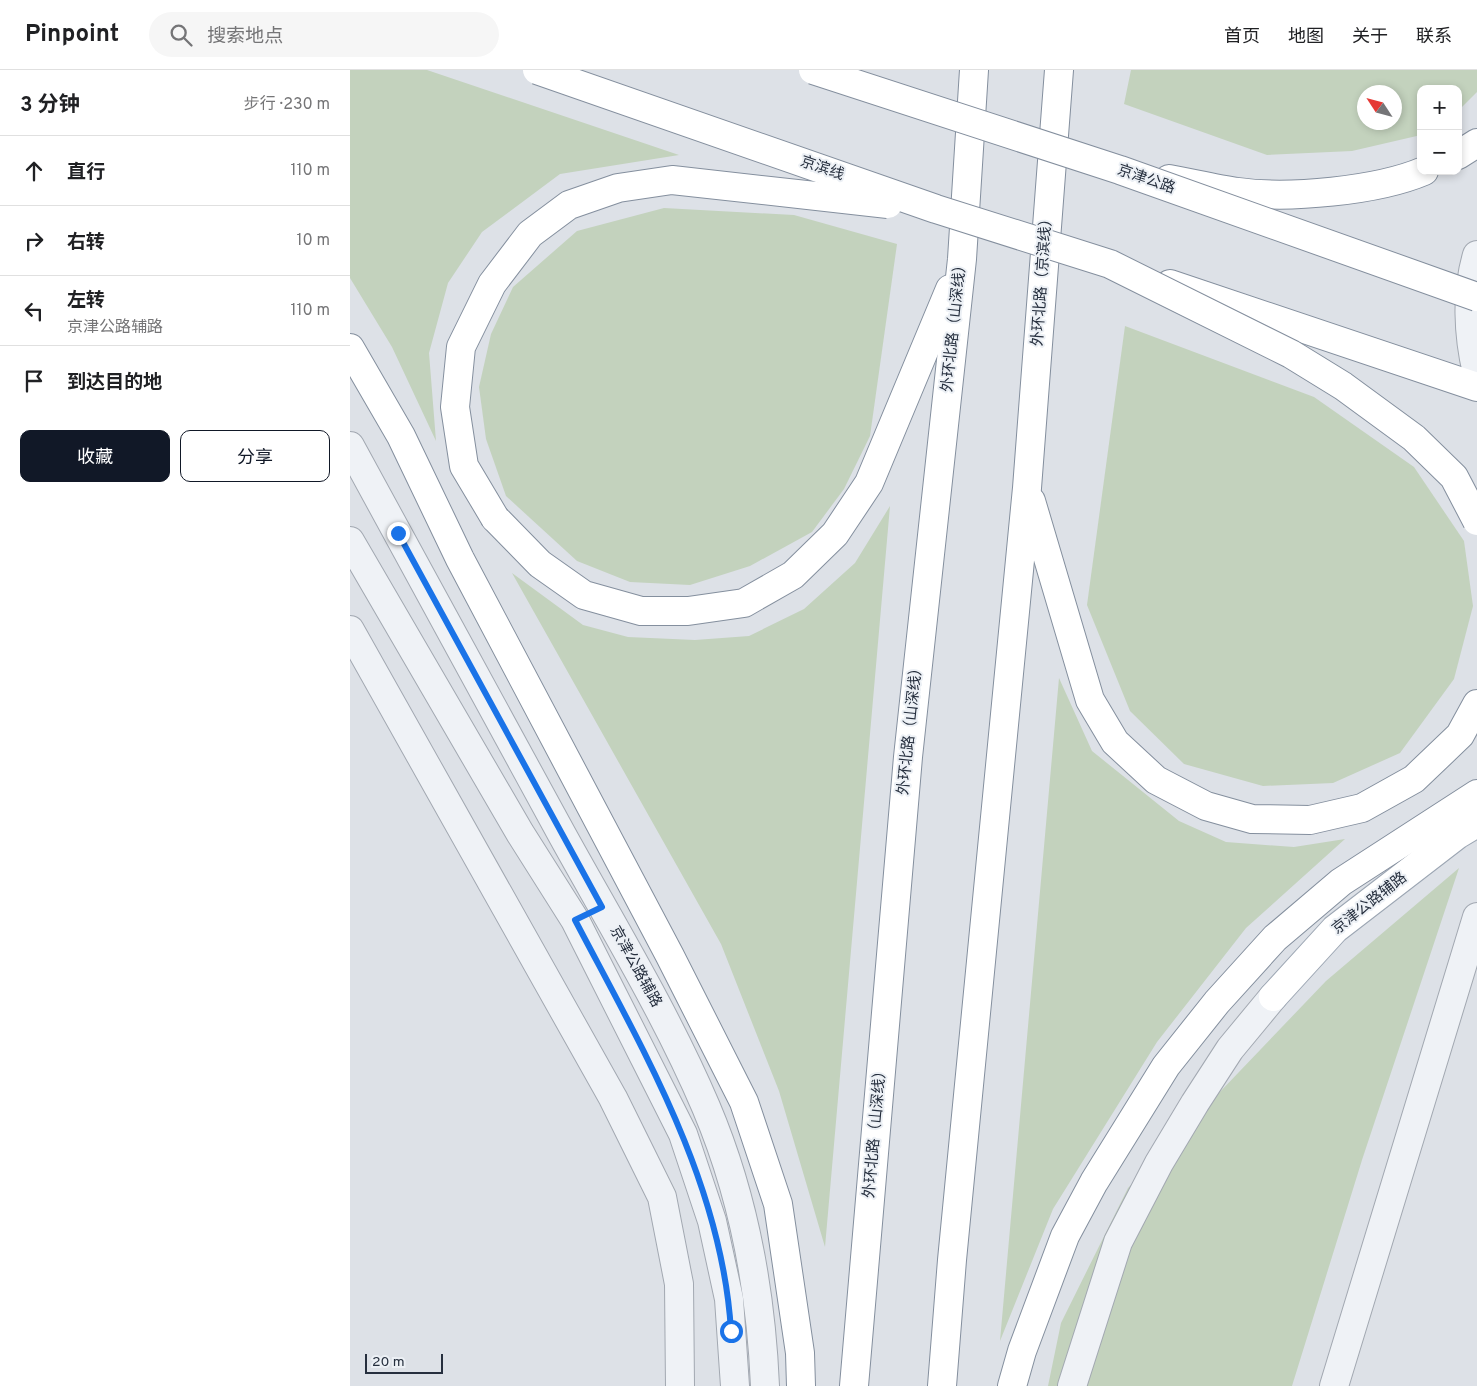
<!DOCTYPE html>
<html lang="zh">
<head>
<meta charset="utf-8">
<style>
	body { margin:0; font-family:Overpass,"Noto Sans SC",sans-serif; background:#f6f6f6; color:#202124 }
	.controls { position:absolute; right:15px; top:15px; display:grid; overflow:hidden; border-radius:10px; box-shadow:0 2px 8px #0003 }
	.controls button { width:45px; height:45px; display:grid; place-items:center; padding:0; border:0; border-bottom:1px solid #e0e0e0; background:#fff; color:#202124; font:25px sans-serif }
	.compass { position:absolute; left:1007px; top:15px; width:45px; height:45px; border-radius:50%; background:#fff; box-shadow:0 2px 8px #0003; rotate:306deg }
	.scale { position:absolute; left:15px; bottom:12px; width:78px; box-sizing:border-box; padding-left:5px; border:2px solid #262f3e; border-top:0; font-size:14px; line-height:18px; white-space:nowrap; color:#262f3e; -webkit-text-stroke:4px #ecf0f5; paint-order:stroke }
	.stop { position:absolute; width:15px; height:15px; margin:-11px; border:4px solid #1a73e8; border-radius:50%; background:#fff }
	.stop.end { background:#1a73e8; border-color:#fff; box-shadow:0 1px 5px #0008 }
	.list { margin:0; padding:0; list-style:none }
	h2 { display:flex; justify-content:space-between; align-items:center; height:65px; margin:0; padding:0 20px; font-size:21px }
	h2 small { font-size:16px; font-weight:400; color:#757577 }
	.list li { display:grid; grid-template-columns:32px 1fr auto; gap:15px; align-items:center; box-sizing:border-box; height:70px; padding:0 20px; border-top:1px solid #e0e0e0 }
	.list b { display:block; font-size:19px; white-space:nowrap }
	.list p { margin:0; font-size:16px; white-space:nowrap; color:#757577 }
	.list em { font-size:16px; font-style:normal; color:#757577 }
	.actions { display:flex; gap:10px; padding:15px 20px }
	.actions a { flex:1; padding:11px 0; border:1px solid #111827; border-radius:10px; text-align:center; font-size:18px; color:#111827 }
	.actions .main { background:#111827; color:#fff }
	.icon { flex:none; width:28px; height:28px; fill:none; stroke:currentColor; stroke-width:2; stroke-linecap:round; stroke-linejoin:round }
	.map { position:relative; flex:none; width:1127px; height:1316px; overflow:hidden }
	header { display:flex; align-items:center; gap:30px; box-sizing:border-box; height:70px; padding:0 25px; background:#fff; border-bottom:1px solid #e0e0e0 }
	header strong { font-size:24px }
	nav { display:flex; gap:28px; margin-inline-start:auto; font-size:18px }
	.search { width:350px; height:45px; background:#f6f6f6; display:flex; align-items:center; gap:12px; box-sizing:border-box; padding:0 18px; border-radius:28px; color:#757577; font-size:19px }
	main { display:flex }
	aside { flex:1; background:#fff }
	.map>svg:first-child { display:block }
	.green { fill:#c3d2bd; fill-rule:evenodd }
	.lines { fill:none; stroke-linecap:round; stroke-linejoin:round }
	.minor-casing { stroke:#a2a8b1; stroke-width:30 }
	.major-casing { stroke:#9ca6b3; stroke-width:30 }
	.highway-casing { stroke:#848f9e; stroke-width:30 }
	.minor { stroke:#eff2f6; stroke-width:28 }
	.major { stroke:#fff; stroke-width:28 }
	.highway { stroke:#fff; stroke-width:28 }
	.highway-bridge-casing { stroke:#848f9e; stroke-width:30; stroke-linecap:butt }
	.highway-bridge { stroke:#fff; stroke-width:28 }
	.route { stroke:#1a73e8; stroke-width:6 }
	.labels { text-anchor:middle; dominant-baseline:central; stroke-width:4; stroke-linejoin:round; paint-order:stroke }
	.street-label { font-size:15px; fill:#262f3e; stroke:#ecf0f5 }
</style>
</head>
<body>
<header>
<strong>Pinpoint</strong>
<div class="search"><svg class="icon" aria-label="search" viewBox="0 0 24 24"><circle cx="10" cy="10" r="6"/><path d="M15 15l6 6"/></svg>搜索地点</div>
<nav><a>首页</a><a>地图</a><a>关于</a><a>联系</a></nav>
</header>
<main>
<aside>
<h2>3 分钟<small>步行 · 230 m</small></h2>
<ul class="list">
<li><svg class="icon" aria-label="ahead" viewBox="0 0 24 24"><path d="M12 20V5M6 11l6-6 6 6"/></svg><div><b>直行</b></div><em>110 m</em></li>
<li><svg class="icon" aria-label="right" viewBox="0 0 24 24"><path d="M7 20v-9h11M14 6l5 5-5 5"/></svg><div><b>右转</b></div><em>10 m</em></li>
<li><svg class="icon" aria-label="left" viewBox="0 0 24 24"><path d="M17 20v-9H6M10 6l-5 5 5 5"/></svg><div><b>左转</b><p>京津公路辅路</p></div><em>110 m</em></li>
<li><svg class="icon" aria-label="arrive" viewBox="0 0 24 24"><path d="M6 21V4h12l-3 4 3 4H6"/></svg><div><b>到达目的地</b></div></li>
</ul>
<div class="actions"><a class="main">收藏</a><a>分享</a></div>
</aside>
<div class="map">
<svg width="1127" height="1316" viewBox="0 0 1127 1316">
	<rect width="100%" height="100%" fill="#dde1e7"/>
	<!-- green -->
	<g class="green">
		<path d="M0,0H77L329,85L210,104L132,162L98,213L79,283L86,371L42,277L0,208Z"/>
		<path d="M781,0H1127V22L1108,41V19H1071V65L1002,81L917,85L774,34ZM1044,22V52H1014V22Z"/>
		<path d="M314,138L444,145L547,174L520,366L494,419L462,462L400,496L340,515L280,512L227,491L156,426L136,369L129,317L141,264L163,217L227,161Z"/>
		<path d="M775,256L964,327L1064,397L1114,471L1123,536L1104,609L1050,683L983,713L913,716L834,694L780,641L737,535Z"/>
		<path d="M540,436L475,1177L429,1021L371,874L162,503L233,555L278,567L345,570L399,566L454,539L505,493Z"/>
		<path d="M709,608L742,681L829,751L876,772L944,777L995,769L896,858L807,972L703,1139L650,1271Z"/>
		<path d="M1109,798L1012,1090L942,1316H698L711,1253L778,1118L976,911Z"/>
	</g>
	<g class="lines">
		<!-- minor casing -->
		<g class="minor-casing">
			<g id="minor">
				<path d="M1127,185C1116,222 1118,265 1127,303"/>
				<path d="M0,376C70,504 140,633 210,761C260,852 315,941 356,1037C393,1124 411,1222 415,1316"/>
				<path d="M0,471L170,763L225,850L333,1064L362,1151L379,1229L385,1316"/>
				<path d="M0,560L263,1028L312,1127L329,1214L330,1316"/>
				<path d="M722,1316L768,1172L809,1093L845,1033L880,979L923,927"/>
				<path d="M984,1316L1127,847"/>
			</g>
		</g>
		<!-- major casing -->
		<g class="major-casing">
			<path id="major" d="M923,927L985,859L1107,765L1127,753"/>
		</g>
		<!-- highway casing -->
		<g class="highway-casing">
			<g id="highway">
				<path d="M1108,85L1127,73"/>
				<path d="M819,109C842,113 865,119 888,122C938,129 1027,121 1074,101"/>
				<path d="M820,214L1127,317"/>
				<path d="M0,278L51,366L110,489L320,886L394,1032L428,1134L450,1283L451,1316"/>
				<path d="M681,431L740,630L765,672L806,710L856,736L902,749L960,750L1012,738L1064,709L1110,665L1127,634"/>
				<path d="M145,448L190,494L234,525L291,541H338L394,533L443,505L485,464L519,413L600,219"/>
				<path d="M504,1316L558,687L612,189L624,0"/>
				<path d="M592,1316L602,1190L677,418L709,0"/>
				<path d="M662,1316L672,1281L715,1166L744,1112L816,996L867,932L925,868L991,812L1127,724"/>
			</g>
		</g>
		<!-- minor -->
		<use href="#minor" class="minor"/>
		<!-- major -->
		<use href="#major" class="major"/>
		<!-- highway -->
		<use href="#highway" class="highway"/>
		<!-- highway-bridge casing -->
		<g class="highway-bridge-casing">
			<g id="highway-bridge">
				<path d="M187,0L586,139L760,194L941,284L993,316L1064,368L1104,407L1127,451"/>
				<path d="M463,0L770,100L1127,227"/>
				<path d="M145,448L114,396L105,337L111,277L142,214L180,164L219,135L268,118L322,110L538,134"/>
			</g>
		</g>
		<!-- highway-bridge -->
		<use href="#highway-bridge" class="highway-bridge"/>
	</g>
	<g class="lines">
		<!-- route -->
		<path class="route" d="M48,463L252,837L225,850C292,978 372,1112 381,1261"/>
	</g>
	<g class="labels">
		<!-- street labels -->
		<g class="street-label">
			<text transform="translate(472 99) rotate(19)">京滨线</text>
			<text transform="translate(796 110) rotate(19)">京津公路</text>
			<text transform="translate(693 209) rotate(-86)">外环北路（京滨线）</text>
			<text transform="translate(605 255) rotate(-84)">外环北路（山深线）</text>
			<text transform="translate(561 658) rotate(-84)">外环北路（山深线）</text>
			<text transform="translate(1020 834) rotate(-38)">京津公路辅路</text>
			<text transform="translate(285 897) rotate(61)">京津公路辅路</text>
			<text transform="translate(526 1061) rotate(-85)">外环北路（山深线）</text>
		</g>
	</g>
</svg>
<div class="controls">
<button>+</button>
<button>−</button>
</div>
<svg class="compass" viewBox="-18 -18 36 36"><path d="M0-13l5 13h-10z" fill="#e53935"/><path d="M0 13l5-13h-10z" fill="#757577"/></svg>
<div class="scale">20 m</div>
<div class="stop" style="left:381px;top:1261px"></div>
<div class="stop end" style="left:48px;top:463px"></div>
</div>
</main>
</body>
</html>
